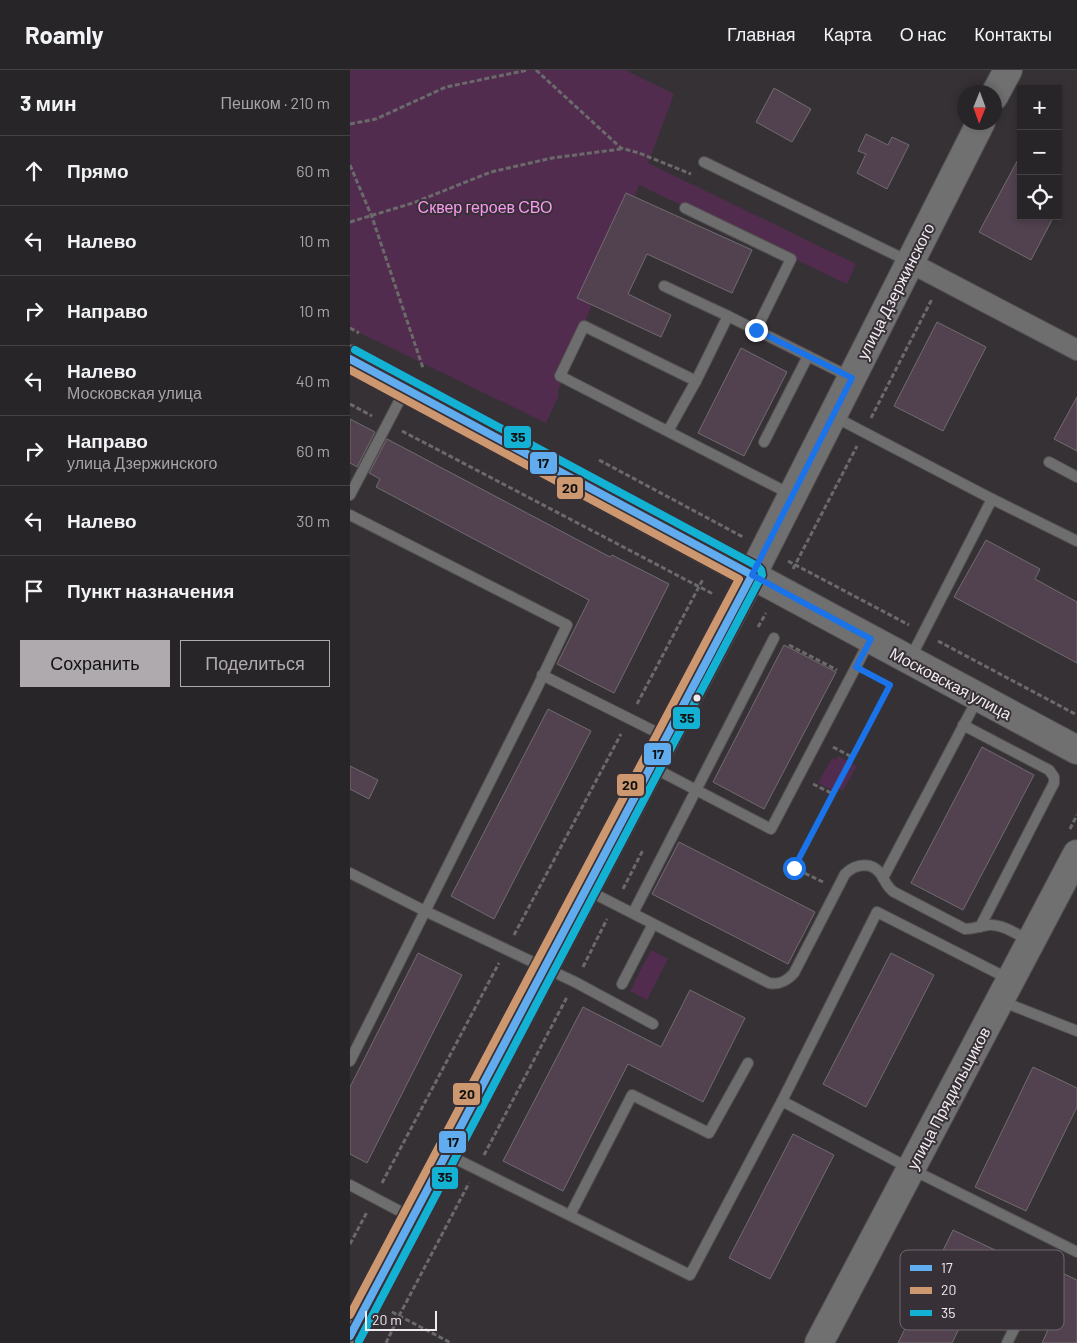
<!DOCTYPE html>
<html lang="ru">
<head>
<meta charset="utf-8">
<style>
	body { margin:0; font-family:Barlow,sans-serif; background:#302d30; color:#f1f3f6 }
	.controls { position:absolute; right:15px; top:15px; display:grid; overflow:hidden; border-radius:0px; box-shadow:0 2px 8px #0003 }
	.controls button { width:45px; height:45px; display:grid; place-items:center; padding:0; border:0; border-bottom:1px solid #444245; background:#282528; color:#f1f3f6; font:25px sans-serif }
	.compass { position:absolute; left:607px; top:15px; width:45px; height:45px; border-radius:50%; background:#282528; box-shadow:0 2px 8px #0003; rotate:181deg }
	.scale { position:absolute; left:15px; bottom:12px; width:72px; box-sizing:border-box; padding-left:5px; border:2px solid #f0ebef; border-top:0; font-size:14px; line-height:18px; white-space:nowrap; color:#f0ebef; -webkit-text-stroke:4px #373036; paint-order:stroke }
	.stop { position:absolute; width:15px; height:15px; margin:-11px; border:4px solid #1a73e8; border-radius:50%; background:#fff }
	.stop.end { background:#1a73e8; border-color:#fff; box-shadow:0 1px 5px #0008 }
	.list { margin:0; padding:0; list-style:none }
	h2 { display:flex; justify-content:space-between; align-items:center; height:65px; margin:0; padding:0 20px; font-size:21px }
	h2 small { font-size:16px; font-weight:400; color:#a5a5a8 }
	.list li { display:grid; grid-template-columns:32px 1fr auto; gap:15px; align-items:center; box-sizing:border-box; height:70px; padding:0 20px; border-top:1px solid #444245 }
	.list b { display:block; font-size:19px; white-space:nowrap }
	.list p { margin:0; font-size:16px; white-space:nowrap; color:#a5a5a8 }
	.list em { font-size:16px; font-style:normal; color:#a5a5a8 }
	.actions { display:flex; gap:10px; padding:15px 20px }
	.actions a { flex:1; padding:11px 0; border:1px solid #afaaae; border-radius:0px; text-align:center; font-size:18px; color:#afaaae }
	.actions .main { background:#afaaae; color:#111 }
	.icon { flex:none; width:28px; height:28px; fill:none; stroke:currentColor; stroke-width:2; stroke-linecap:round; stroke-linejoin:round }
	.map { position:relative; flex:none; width:727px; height:1273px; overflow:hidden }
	header { display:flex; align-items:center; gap:30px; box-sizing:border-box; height:70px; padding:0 25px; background:#282528; border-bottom:1px solid #444245 }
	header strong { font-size:24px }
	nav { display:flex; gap:28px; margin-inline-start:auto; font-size:18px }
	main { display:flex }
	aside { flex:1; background:#282528 }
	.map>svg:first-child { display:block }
	.green { fill:#522c4f }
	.building { fill:#524250; stroke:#706c70 }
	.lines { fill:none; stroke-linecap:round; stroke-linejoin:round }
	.lane-casing { stroke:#535052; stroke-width:12 }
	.street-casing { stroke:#535052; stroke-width:22 }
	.secondary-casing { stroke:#535052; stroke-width:30 }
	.path { stroke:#6b6a6a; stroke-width:3; stroke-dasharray:5 2.5; stroke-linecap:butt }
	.lane { stroke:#6d6e6d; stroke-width:10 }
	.street { stroke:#6d6e6d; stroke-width:20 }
	.secondary { stroke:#717070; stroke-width:28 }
	.bus-1-casing { stroke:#373036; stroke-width:11 }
	.bus-2-casing { stroke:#373036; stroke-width:11 }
	.bus-3-casing { stroke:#373036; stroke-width:11 }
	.bus-1 { stroke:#60acee; stroke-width:8 }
	.bus-2 { stroke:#cd976f; stroke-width:8 }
	.bus-3 { stroke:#13b2d5; stroke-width:8 }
	.route { stroke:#1a73e8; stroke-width:6 }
	.bus-dot { fill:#f0ebef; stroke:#373036; stroke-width:2 }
	.labels { text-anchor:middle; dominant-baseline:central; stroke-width:4; stroke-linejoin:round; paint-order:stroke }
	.park-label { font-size:16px; fill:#f999f0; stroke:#373036 }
	.street-label { font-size:16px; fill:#f0ebef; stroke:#373036 }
	.key { fill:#373036; stroke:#6e686e; stroke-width:1 }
	.key-label { font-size:14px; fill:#f0ebef }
	.line-badge { stroke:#373036; stroke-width:2 }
	.pale-badge-label { font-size:14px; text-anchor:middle; font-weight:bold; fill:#111 }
</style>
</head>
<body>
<header>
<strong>Roamly</strong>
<nav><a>Главная</a><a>Карта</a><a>О нас</a><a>Контакты</a></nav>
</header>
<main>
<aside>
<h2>3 мин<small>Пешком · 210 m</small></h2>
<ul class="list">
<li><svg class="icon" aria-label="ahead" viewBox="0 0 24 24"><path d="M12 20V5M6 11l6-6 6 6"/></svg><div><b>Прямо</b></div><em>60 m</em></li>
<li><svg class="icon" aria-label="left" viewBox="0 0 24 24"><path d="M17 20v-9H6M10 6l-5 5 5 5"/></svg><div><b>Налево</b></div><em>10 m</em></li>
<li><svg class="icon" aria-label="right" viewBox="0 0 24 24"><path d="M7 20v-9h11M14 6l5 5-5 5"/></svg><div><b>Направо</b></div><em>10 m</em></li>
<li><svg class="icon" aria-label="left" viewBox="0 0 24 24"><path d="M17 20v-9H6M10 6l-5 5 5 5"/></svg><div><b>Налево</b><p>Московская улица</p></div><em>40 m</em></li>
<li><svg class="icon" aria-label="right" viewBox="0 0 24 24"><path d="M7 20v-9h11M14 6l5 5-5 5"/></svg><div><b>Направо</b><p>улица Дзержинского</p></div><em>60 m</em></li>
<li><svg class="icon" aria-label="left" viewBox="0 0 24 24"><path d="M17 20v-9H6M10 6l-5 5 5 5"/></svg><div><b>Налево</b></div><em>30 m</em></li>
<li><svg class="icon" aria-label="arrive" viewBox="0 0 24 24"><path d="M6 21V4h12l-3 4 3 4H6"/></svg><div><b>Пункт назначения</b></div></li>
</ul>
<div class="actions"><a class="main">Сохранить</a><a>Поделиться</a></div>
</aside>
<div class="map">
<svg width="727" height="1273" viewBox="0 0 727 1273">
	<rect width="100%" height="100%" fill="#363135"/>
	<!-- green -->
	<g class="green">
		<path d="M0,0H275L324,24L298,93L506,194L497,214L289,115L208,321V327L196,353L0,258Z"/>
		<path d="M488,686L507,696L492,721L488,718L486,722L468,713L482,688L486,690Z"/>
		<path d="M301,880L318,889L297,930L280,921Z"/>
	</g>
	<!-- building -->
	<g class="building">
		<path d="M424,18L461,39L442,72L406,52Z"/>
		<path d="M516,64L538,75L542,67L559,75L537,119L507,103L516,84L508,81Z"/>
		<path d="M671,84V146H704L681,190L629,162Z"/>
		<path d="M276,123L402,180L382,223L297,184L278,224L321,245L311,267L227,228Z"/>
		<path d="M587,252L636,277L593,361L544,336Z"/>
		<path d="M391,278L437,302L394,386L348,363Z"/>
		<path d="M727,327V381L704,369Z"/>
		<path d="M0,349L25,362L7,397L0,393Z"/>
		<path d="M37,369L260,487L262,485L319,514L264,623L207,594L239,530L26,417L30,409L19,403Z"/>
		<path d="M636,470L690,499L685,509L727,532V593L604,527Z"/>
		<path d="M434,575L486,602L414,739L363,712Z"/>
		<path d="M198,639L241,661L144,849L101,826Z"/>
		<path d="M632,677L684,705L613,840L561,813Z"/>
		<path d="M0,696L28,710L19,729L0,719Z"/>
		<path d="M329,772L465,842L438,894L302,824Z"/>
		<path d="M68,883L112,905L17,1093L0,1084V1017Z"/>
		<path d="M541,883L584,905L516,1037L473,1014Z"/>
		<path d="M340,920L395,948L353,1032L278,994L213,1121L153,1091L233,937L311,977Z"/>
		<path d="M683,997L727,1018V1037L676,1141L625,1117Z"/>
		<path d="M443,1064L484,1085L420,1209L379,1188Z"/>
		<path d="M603,1160L647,1181L602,1273H548Z"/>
		<path d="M702,1198L727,1210V1273H692L702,1251L682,1241Z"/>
	</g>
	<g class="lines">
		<!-- lane casing -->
		<g class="lane-casing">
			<g id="lane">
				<path d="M354,92L558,191"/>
				<path d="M335,138L441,189L406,260"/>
				<path d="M314,216L378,246L346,311"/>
				<path d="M378,246L500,307"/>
				<path d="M483,346L642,429"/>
				<path d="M318,361L346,311L234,256L210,306L442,425"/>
				<path d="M414,372L458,286"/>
				<path d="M699,392L727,407"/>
				<path d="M0,425L55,320"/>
				<path d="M0,445L217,555L187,618L0,991"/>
				<path d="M560,589L642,429L727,471"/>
				<path d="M192,605L316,667"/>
				<path d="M613,655L699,700L704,707V713L630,857"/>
				<path d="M302,697L421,759L520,570"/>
				<path d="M0,803L75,841L225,912L303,954"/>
				<path d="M533,808L628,628"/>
				<path d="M237,820L419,913C430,915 437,911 444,903L495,804C506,793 523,791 532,806C536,813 538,818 544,822L615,859C624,859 630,856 639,855C653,854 668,865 680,871"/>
				<path d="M283,843L424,568"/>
				<path d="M272,914L303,854"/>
				<path d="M651,931L727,961"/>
				<path d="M432,1031L561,1099L727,1182"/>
				<path d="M96,1084L340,1205L432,1031L527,842L659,909"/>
				<path d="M0,1115L61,1147"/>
				<path d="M220,1145L282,1025L359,1063L398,993"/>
				<path d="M657,1273L669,1249"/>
			</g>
		</g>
		<!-- street casing -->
		<g class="street-casing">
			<path id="street" d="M559,192L727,280"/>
		</g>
		<!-- secondary casing -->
		<g class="secondary-casing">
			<g id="secondary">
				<path d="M644,26L658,0"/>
				<path d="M0,289L727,680"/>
				<path d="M0,1266L402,505L631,52"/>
				<path d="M469,1273L727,784"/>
			</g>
		</g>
		<!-- path -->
		<g class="path">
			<path d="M186,0L271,78L289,83L341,104"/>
			<path d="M0,54L26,49L96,17L178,0"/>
			<path d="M0,95L22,147L73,298"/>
			<path d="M0,152L63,133L141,102L202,88L271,79"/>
			<path d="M0,258L9,263"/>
			<path d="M0,334L22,346"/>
			<path d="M521,348L582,229"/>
			<path d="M52,361L363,524"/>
			<path d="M249,390L393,467"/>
			<path d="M438,491L559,555"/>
			<path d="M443,499L507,376"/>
			<path d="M408,557L416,543"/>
			<path d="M588,571L727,645"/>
			<path d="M439,575L487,600"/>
			<path d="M287,634L353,509"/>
			<path d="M483,677L502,687"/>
			<path d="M463,714L483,724"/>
			<path d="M720,759L727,745"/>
			<path d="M473,812L444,798L540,615L520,604"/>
			<path d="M273,819L293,780"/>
			<path d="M164,865L271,664"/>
			<path d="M233,897L257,849"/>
			<path d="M134,1085L217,927"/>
			<path d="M32,1113L149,893"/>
			<path d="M0,1174L17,1142"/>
			<path d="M676,1235L700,1187"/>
			<path d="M42,1242L101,1273"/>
			<path d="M36,1273L49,1246L119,1113"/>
		</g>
		<!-- lane -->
		<use href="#lane" class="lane"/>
		<!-- street -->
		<use href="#street" class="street"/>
		<!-- secondary -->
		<use href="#secondary" class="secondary"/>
		<!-- bus-1 casing -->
		<g class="bus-1-casing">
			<path id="bus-1" d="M0,289L402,505L0,1266"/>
		</g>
		<!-- bus-2 casing -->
		<g class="bus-2-casing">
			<path id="bus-2" d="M0,300L389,509L0,1245"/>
		</g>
		<!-- bus-3 casing -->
		<g class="bus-3-casing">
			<path id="bus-3" d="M5,280L407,496L411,500L412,505L9,1271"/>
		</g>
		<!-- bus-1 -->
		<use href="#bus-1" class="bus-1"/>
		<!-- bus-2 -->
		<use href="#bus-2" class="bus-2"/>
		<!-- bus-3 -->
		<use href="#bus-3" class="bus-3"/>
	</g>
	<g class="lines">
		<!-- route -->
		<path class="route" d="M406,260L502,308L402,505L521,569L506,597L540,615L444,798"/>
	</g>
	<!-- markers -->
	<circle class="bus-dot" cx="347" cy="628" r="4.5"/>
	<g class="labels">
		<!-- park labels -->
		<g class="park-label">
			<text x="135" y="136">Сквер героев СВО</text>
		</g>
		<!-- street labels -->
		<g class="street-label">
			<text transform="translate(545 221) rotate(-63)">улица Дзержинского</text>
			<text transform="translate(601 613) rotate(28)">Московская улица</text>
			<text transform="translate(598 1028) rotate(-62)">улица Прядильщиков</text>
		</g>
	</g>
	<!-- legend -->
	<rect x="550" y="1180" width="164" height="80" rx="8" class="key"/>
	<rect x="560" y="1195" width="22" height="6" fill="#60acee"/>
	<rect x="560" y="1217" width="22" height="7" fill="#cd976f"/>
	<rect x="560" y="1240" width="22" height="6" fill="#13b2d5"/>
	<g class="key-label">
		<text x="591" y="1203">17</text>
		<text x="591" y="1225">20</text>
		<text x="591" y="1248">35</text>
	</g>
	<g class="line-badge">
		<rect x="153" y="355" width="29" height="24" rx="5" fill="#13b2d5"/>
		<rect x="179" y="381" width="29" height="24" rx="5" fill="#60acee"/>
		<rect x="206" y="406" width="28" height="24" rx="5" fill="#cd976f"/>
		<rect x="322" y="636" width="29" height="24" rx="5" fill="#13b2d5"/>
		<rect x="293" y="672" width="29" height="24" rx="5" fill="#60acee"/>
		<rect x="266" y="703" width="29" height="24" rx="5" fill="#cd976f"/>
		<rect x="102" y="1012" width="29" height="24" rx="5" fill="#cd976f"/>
		<rect x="88" y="1060" width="29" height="24" rx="5" fill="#60acee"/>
		<rect x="81" y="1096" width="28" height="24" rx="5" fill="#13b2d5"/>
	</g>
	<g class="pale-badge-label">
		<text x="168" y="372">35</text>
		<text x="193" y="398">17</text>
		<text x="220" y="423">20</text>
		<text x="337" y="653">35</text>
		<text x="308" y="689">17</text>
		<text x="280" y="720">20</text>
		<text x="117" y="1029">20</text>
		<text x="103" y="1077">17</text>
		<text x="95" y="1112">35</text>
	</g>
</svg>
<div class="controls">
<button>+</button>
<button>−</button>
<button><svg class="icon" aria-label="locate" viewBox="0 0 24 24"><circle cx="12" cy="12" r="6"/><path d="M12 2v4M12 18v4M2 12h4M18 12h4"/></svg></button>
</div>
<svg class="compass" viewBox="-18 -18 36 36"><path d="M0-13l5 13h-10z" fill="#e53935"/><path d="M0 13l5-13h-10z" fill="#a5a5a8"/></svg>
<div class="scale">20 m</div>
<div class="stop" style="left:444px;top:798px"></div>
<div class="stop end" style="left:406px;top:260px"></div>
</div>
</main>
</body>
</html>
